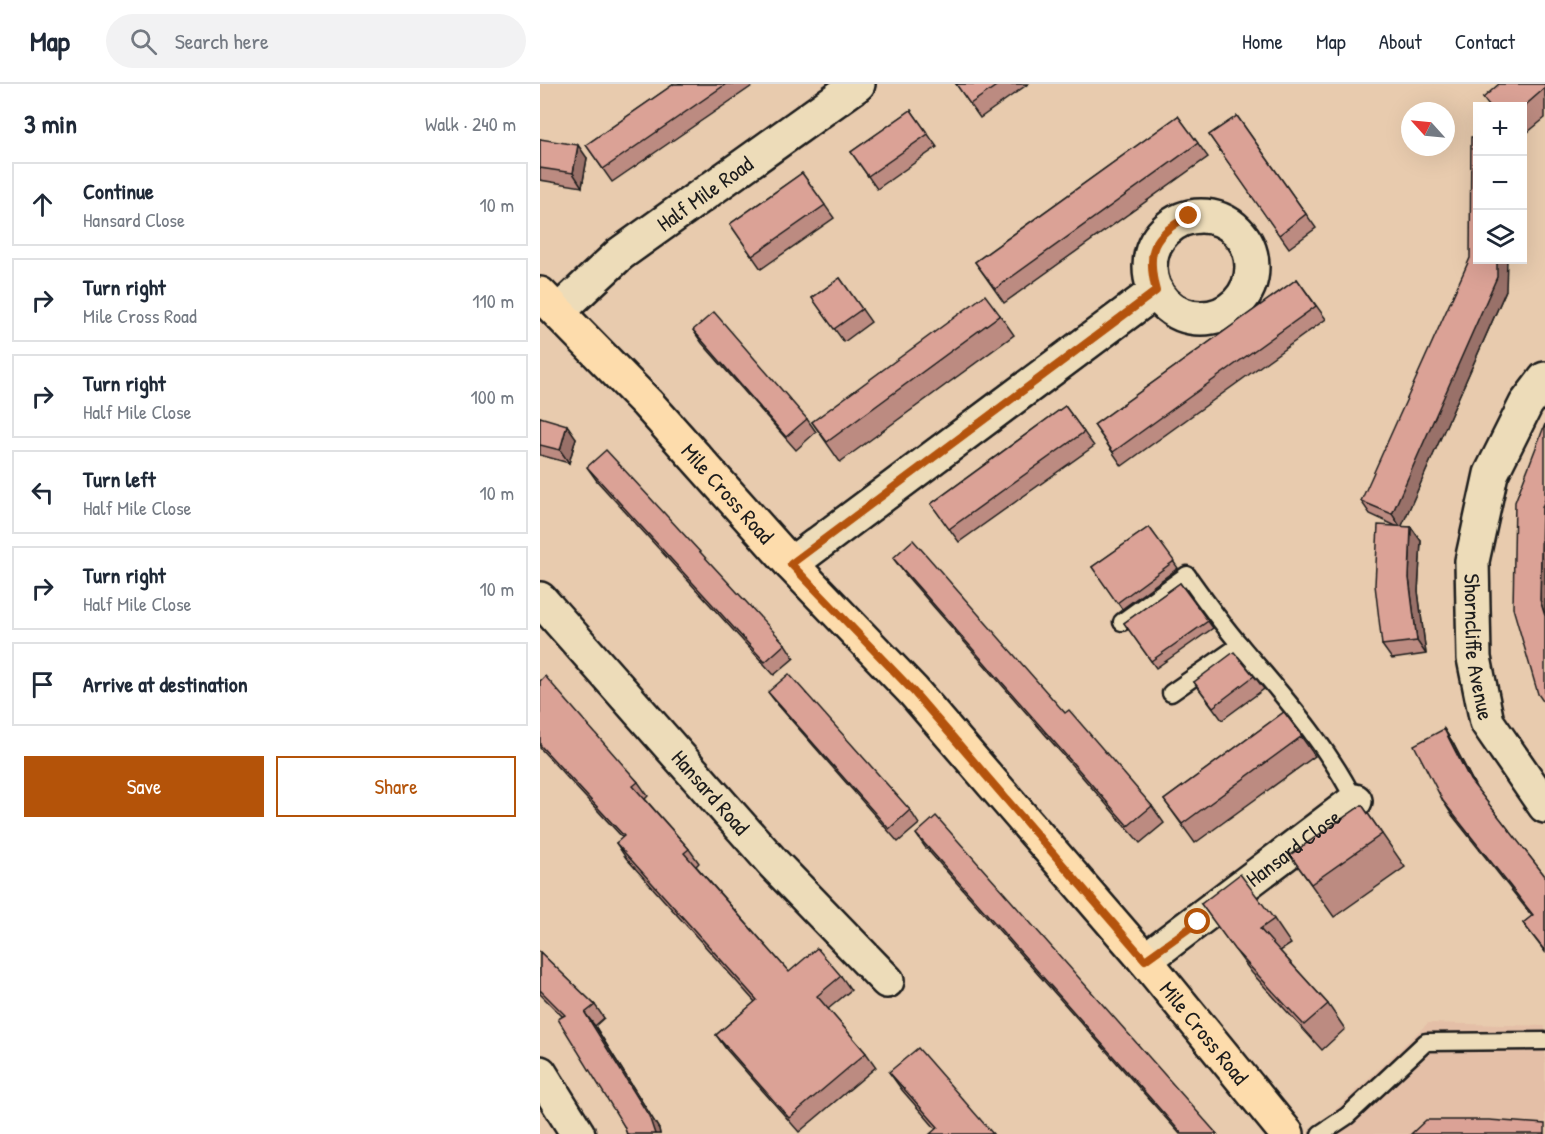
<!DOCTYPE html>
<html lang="en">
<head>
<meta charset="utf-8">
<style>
	body { margin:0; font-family:"Patrick Hand",sans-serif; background:#f2f2f3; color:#1f2937 }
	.controls { position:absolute; right:18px; top:18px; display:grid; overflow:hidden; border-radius:0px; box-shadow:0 6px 24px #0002 }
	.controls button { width:54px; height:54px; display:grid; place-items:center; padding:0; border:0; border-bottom:2px solid #e0e1e3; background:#fff; color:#1f2937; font:30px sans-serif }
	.compass { position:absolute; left:861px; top:18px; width:54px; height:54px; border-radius:50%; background:#fff; box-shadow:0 6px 24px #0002; rotate:297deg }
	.stop { position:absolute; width:18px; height:18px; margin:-14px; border:4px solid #b45309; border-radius:50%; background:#fff }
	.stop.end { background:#b45309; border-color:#fff; box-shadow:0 2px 6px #0008 }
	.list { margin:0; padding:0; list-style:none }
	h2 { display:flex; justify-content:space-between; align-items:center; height:78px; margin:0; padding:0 24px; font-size:26px }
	h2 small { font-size:20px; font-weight:400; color:#747a83 }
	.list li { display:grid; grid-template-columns:39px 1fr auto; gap:18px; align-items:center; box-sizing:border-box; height:84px; margin:0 12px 12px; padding:0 12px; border:2px solid #e0e1e3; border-radius:0px }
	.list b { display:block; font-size:22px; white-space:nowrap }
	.list p { margin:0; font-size:20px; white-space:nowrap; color:#747a83 }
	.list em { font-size:20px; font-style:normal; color:#747a83 }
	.actions { display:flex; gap:12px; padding:18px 24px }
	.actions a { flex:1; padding:14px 0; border:2px solid #b45309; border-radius:0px; text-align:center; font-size:21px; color:#b45309 }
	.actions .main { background:#b45309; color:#fff }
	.icon { flex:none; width:33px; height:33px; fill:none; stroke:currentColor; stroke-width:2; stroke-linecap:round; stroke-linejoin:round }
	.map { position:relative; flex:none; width:1005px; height:1050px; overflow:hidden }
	header { display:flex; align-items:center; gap:36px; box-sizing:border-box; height:84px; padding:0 30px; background:#fff; border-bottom:2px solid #e0e1e3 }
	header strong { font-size:28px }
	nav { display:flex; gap:33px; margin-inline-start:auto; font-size:21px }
	.search { width:420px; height:54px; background:#f2f2f3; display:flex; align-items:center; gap:15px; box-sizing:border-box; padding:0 21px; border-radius:33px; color:#747a83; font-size:22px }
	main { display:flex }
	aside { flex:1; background:#fff }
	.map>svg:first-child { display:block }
	.built { fill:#e4bfa7 }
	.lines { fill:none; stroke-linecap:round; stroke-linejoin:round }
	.lane-casing { stroke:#1c1c1c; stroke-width:21 }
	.street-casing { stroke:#1c1c1c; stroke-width:38 }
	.primary-casing { stroke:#1c1c1c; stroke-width:38 }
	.lane { stroke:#eddcb9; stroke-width:16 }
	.street { stroke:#eddcb9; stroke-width:33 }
	.primary { stroke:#fddcac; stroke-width:33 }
	.wall { fill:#bc8b81; stroke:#1c1c1c; stroke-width:1.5 }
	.shaded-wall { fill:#997169; stroke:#1c1c1c; stroke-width:1.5 }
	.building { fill:#dba296; stroke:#1c1c1c; stroke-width:1.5 }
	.route { stroke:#b45309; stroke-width:8 }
	.labels { text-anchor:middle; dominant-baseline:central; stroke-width:4.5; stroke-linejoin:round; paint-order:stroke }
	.street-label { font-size:22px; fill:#1c1c1c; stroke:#eddcb9 }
</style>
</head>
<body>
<header>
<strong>Map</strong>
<div class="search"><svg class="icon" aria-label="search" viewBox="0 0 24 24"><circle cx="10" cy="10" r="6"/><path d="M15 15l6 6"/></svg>Search here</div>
<nav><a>Home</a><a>Map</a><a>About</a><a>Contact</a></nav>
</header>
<main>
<aside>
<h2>3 min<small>Walk · 240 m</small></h2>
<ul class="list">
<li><svg class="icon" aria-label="ahead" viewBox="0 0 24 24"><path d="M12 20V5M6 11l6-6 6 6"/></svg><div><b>Continue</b><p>Hansard Close</p></div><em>10 m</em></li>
<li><svg class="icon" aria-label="right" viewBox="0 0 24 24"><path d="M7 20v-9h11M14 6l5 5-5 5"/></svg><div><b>Turn right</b><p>Mile Cross Road</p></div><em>110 m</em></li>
<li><svg class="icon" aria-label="right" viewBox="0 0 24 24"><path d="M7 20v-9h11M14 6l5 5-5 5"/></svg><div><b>Turn right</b><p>Half Mile Close</p></div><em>100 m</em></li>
<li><svg class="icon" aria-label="left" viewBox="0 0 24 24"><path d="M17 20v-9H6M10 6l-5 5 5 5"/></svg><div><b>Turn left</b><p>Half Mile Close</p></div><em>10 m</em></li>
<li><svg class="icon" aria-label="right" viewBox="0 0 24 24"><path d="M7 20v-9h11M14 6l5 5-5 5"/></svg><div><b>Turn right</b><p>Half Mile Close</p></div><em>10 m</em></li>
<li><svg class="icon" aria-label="arrive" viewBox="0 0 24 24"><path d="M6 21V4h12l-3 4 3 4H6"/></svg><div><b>Arrive at destination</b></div></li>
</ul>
<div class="actions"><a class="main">Save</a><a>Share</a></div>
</aside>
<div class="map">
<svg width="1005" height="1050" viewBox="0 0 1005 1050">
	<rect width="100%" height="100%" fill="#e8cbae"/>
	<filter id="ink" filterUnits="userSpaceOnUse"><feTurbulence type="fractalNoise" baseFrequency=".0167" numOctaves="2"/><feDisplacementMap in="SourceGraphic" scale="12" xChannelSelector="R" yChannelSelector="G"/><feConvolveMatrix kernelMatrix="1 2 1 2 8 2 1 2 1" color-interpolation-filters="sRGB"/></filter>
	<g filter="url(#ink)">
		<!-- built -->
		<path class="built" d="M888,939L1005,942V1050H793L782,1038Z"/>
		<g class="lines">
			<!-- lane casing -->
			<g class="lane-casing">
				<g id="lane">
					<path d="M582,538L647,491C664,515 681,539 700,561C742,611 786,659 815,717"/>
					<path d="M631,609L700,561"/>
					<path d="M780,1050L807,1032L886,958L1005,957"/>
				</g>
			</g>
			<!-- street casing -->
			<g class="street-casing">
				<g id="street">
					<circle cx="661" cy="183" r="51"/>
					<path id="s1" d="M18,228L80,170L318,0"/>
					<path id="s2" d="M1005,295L986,320L951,390L932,477L934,574L947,638L1005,722"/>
					<path d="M251,480L616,207"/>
					<path id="s3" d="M0,515L234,780L347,897"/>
					<path id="s4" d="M605,876L815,717"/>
					<path d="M0,989L38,1050"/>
				</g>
			</g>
			<!-- primary casing -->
			<g class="primary-casing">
				<g id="primary">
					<path id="s5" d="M0,210L107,319L251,480L373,607L605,876L747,1050"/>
				</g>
			</g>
			<!-- lane -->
			<use href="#lane" class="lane"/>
			<!-- street -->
			<use href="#street" class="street"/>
			<!-- primary -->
			<use href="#primary" class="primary"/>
		</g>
		<!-- wall -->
		<g class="wall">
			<path d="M134,0H215L72,98L46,61Z"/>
			<path d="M416,0H488L440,34Z"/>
			<path d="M1005,0V34L982,53V22H949L943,14Z"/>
			<path d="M371,26L397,63L337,105L311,68Z"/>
			<path d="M638,32L668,73L464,219L435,178Z"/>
			<path d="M697,32L776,144L749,164L669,51Z"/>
			<path d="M0,55L47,74L42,103L0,96Z"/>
			<path d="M262,89L294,134L221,185L190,140Z"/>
			<path d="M300,194L331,238L304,258L272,214Z"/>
			<path d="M757,195L786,235L582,382L554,341Z"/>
			<path d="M966,206L861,443H871L881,457L878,507L886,570L852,575L842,561L858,443L830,430L821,417Z"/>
			<path d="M460,231L474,251L300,378L272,338Z"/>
			<path d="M153,246L267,335L276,348L256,366L162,259Z"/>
			<path d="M525,322L554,362L419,458L391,420Z"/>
			<path d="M0,333L36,354L29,379L0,371Z"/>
			<path d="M47,383L245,560L254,574L234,591L57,397Z"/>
			<path d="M609,443L638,484L582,525L552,483Z"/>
			<path d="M353,474L525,629L612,722L624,739L600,759L365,490Z"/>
			<path d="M640,499L673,544L616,584L584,539Z"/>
			<path d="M714,592L724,605L682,636L654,598Z"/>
			<path d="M0,597L98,698L108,712L105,715L149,765L159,779L156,782L249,888L301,892L311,906L288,925L326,969L336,983L259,1048L186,965L176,951L215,918L86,774L76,759L83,754L0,664Z"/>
			<path d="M228,608L370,726L379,740L358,758L238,621Z"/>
			<path d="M744,628L775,672L655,759L624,716Z"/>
			<path d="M904,645L913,659L937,705L1005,792V868L983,839L992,832L912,731L903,717Z"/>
			<path d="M822,721L865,783L794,833L750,771Z"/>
			<path d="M376,750L677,1050H640L385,763Z"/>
			<path d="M661,820L734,835L751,860L740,867L788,920L805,945L782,966L712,889Z"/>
			<path d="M0,868L55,921L64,934L55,942L119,1045L120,1050H87L84,1042L23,933L0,910Z"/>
			<path d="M349,988L453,1050L396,1045L362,1006Z"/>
		</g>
		<!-- shaded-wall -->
		<g class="shaded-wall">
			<path d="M38,61L47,74L42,103L33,89Z"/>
			<path d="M957,176H967L966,206L861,444L852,430Z"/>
			<path d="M27,341L36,354L29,379L20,366Z"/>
			<path d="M1005,415V532L1000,516L1002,424Z"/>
			<path d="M871,443L881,457L878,507L886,570L877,557L869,494Z"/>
			<path d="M904,645L913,659L939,710L930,696Z"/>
			<path d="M45,929L55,942L119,1045L120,1050H115Z"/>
		</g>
		<!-- building -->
		<g class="building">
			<path d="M134,0H186L63,85L46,61Z"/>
			<path d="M416,0H459L430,20Z"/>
			<path d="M959,0H1005V4L982,24V22H950L943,14Z"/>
			<path d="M371,26L388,50L328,92L311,68Z"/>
			<path d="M638,32L658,59L455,205L435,178Z"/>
			<path d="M697,32L766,130L739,151L669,51Z"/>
			<path d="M931,53H938V176H957V193L852,430L821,417L930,174Z"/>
			<path d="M0,55L38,61L33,89L0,84Z"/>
			<path d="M262,89L285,121L212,172L190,140Z"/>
			<path d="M300,194L322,225L294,245L272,214Z"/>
			<path d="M757,195L776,222L573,368L554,341Z"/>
			<path d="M445,211L460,231L287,358L272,338Z"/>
			<path d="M174,228L267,335L246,353L153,246Z"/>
			<path d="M525,322L544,348L409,445L391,420Z"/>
			<path d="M0,333L27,341L20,366L0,361Z"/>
			<path d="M1005,340V415L1002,424L1000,516L1005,532V620L998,610L973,524L975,418Z"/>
			<path d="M66,366L245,560L225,578L47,383Z"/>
			<path d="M838,441L871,443L869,494L877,557L842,561L835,501Z"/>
			<path d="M609,443L634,477L577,519L552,483Z"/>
			<path d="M373,456L525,629L529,626L612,722L588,742L353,474Z"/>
			<path d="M640,499L668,537L611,577L584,539Z"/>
			<path d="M694,568L714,592L673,623L654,598Z"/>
			<path d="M249,590L370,726L349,745L228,608Z"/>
			<path d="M5,592L98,698L93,702L149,765L144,769L249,888L277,864L301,892L277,912L326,969L249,1034L176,951L217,916L76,759L84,752L0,661V597Z"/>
			<path d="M744,628L762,652L642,740L624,716Z"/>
			<path d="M904,645L930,696L1005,792V867L983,839L993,831L903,717L874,661Z"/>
			<path d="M822,721L842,750L771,800L750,771Z"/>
			<path d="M396,732L677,1050H642L376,750Z"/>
			<path d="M700,790L734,835L720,845L788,920L764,941L694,865L661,820Z"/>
			<path d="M0,868L55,921L45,929L109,1032L115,1050H87L84,1042L18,935L25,931L0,906Z"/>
			<path d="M378,964L453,1050H390L398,1043L349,988Z"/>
			<path d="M886,1036H949L1005,1040V1050H871Z"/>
		</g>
	</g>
	<g class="lines" filter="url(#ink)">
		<!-- route -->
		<path class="route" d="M649,132C612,151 606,168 616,207L251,480L373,607L605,876L658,838"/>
	</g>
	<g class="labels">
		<!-- street labels -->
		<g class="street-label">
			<text stroke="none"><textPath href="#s1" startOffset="189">Half Mile Road</textPath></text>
			<text stroke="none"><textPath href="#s5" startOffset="274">Mile Cross Road</textPath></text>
			<text stroke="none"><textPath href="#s2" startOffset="285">Shorncliffe Avenue</textPath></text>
			<text stroke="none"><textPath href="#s3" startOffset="258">Hansard Road</textPath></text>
			<text stroke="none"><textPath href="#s4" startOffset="186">Hansard Close</textPath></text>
			<text stroke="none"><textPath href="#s5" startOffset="994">Mile Cross Road</textPath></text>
		</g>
	</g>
</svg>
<div class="controls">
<button>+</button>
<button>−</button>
<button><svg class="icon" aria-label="layers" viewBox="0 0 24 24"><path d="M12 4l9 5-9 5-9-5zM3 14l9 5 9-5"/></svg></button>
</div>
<svg class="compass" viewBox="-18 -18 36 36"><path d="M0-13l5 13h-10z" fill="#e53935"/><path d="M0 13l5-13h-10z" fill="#747a83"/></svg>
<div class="stop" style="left:658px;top:838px"></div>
<div class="stop end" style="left:649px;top:132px"></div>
</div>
</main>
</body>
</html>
